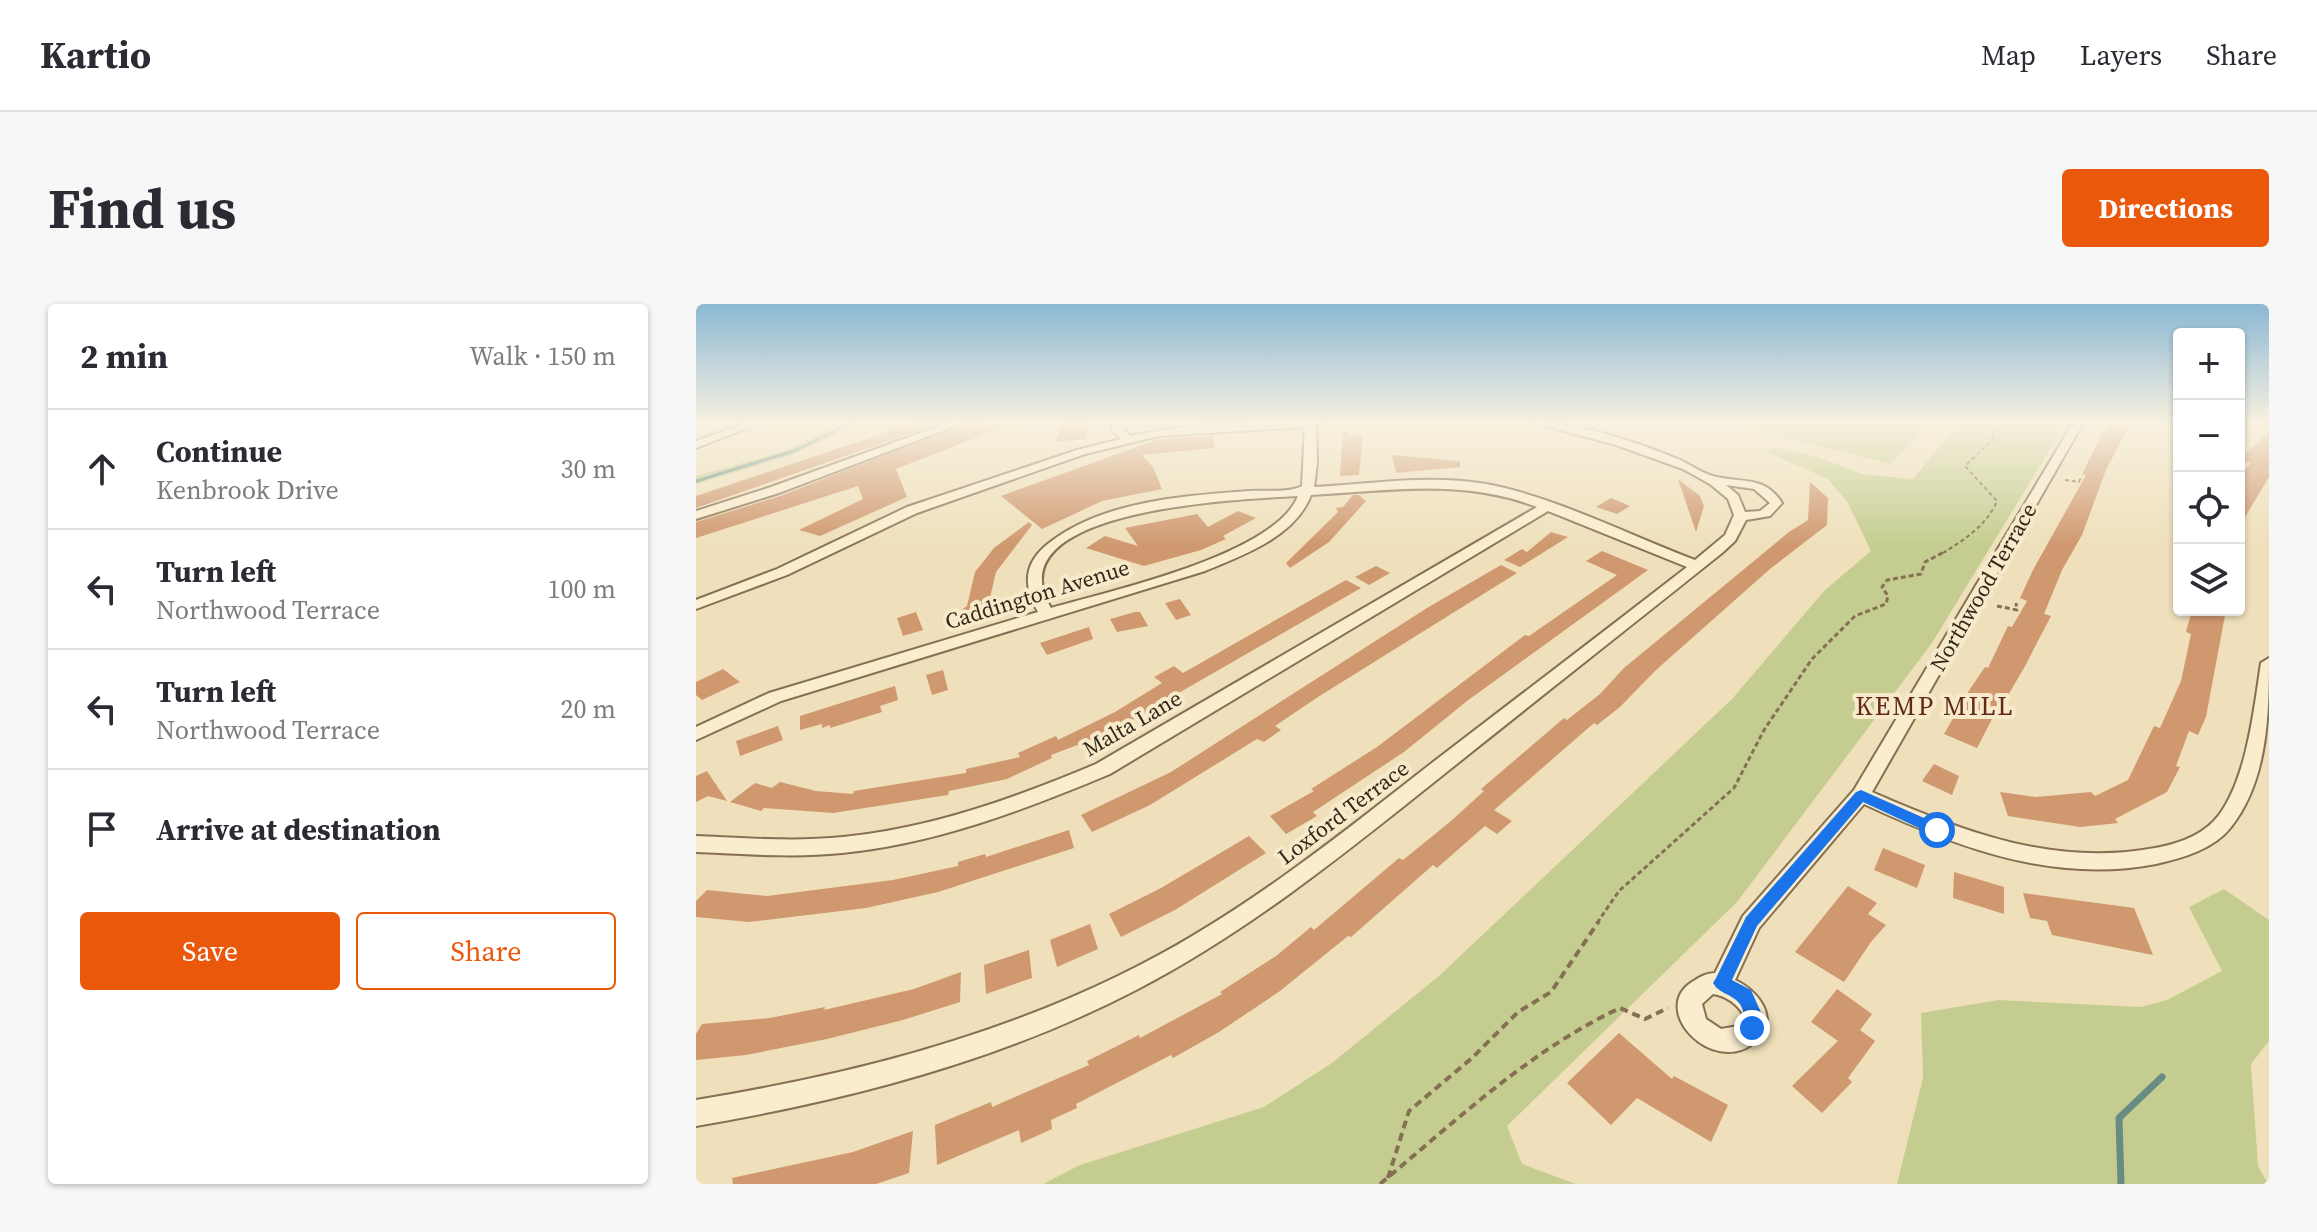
<!DOCTYPE html>
<html lang="en">
<head>
<meta charset="utf-8">
<style>
	body { margin:0; font-family:"Source Serif 4",serif; background:#f7f7f7; color:#2b2b33 }
	.controls { position:absolute; right:24px; top:24px; display:grid; overflow:hidden; border-radius:8px; box-shadow:0 2px 6px #0004 }
	.controls button { width:72px; height:72px; display:grid; place-items:center; padding:0; border:0; border-bottom:2px solid #e1e1e2; background:#fff; color:#2b2b33; font:40px sans-serif }
	.stop { position:absolute; width:24px; height:24px; margin:-18px; border:6px solid #1a73e8; border-radius:50%; background:#fff }
	.stop.end { background:#1a73e8; border-color:#fff; box-shadow:0 2px 8px #0008 }
	.list { margin:0; padding:0; list-style:none }
	h2 { display:flex; justify-content:space-between; align-items:center; height:104px; margin:0; padding:0 32px; font-size:34px }
	h2 small { font-size:26px; font-weight:400; color:#7c7c81 }
	.list li { display:grid; grid-template-columns:52px 1fr auto; gap:24px; align-items:center; box-sizing:border-box; height:120px; padding:0 32px; border-top:2px solid #e1e1e2 }
	.list b { display:block; font-size:30px; white-space:nowrap }
	.list p { margin:0; font-size:26px; white-space:nowrap; color:#7c7c81 }
	.list em { font-size:26px; font-style:normal; color:#7c7c81 }
	.actions { display:flex; gap:16px; padding:24px 32px }
	.actions a { flex:1; padding:18px 0; border:2px solid #ea580c; border-radius:8px; text-align:center; font-size:28px; color:#ea580c }
	.actions .main { background:#ea580c; color:#fff }
	.icon { flex:none; width:44px; height:44px; fill:none; stroke:currentColor; stroke-width:2; stroke-linecap:round; stroke-linejoin:round }
	.map { position:relative; flex:none; width:1573px; height:880px; overflow:hidden; border-radius:8px }
	header { display:flex; align-items:center; gap:48px; box-sizing:border-box; height:112px; padding:0 40px; background:#fff; border-bottom:2px solid #e1e1e2 }
	header strong { font-size:38px }
	nav { display:flex; gap:44px; margin-inline-start:auto; font-size:28px }
	.intro { display:flex; align-items:center; justify-content:space-between; box-sizing:border-box; height:192px; padding:0 48px }
	h1 { margin:0; font-size:56px }
	.button { padding:20px 36px; border-radius:8px; background:#ea580c; color:#fff; font-size:28px; font-weight:700 }
	main { display:flex; gap:48px; padding:0 48px }
	aside { flex:1; background:#fff; border-radius:8px; box-shadow:0 2px 6px #0004 }
	.map>svg:first-child { display:block }
	.green { fill:#c4cd8f }
	.lines { fill:none; stroke-linecap:round; stroke-linejoin:round }
	.stream-far1 { stroke:#678c84; stroke-width:3 }
	.stream { stroke:#678c84; stroke-width:7 }
	.building { fill:#cf986f }
	.minor-casing { stroke:#867054; stroke-width:4 }
	.path-far2 { stroke:#867054; stroke-width:2; stroke-dasharray:4 3; stroke-linecap:butt }
	.path-far1 { stroke:#867054; stroke-width:3; stroke-dasharray:5 3; stroke-linecap:butt }
	.path { stroke:#867054; stroke-width:4; stroke-dasharray:8 5; stroke-linecap:butt }
	.minor { fill:#faedce; fill-rule:evenodd }
	.route { fill:#1a73e8 }
	.labels { text-anchor:middle; dominant-baseline:central; stroke-width:8; stroke-linejoin:round; paint-order:stroke }
	.street-label { font-size:22px; fill:#34271a; stroke:#f6eaca }
	.quarter-label { font-size:26px; letter-spacing:2px; fill:#622918; stroke:#f6eaca }
</style>
</head>
<body>
<header>
<strong>Kartio</strong>
<nav><a>Map</a><a>Layers</a><a>Share</a></nav>
</header>
<div class="intro"><h1>Find us</h1><a class="button">Directions</a></div>
<main>
<aside>
<h2>2 min<small>Walk · 150 m</small></h2>
<ul class="list">
<li><svg class="icon" aria-label="ahead" viewBox="0 0 24 24"><path d="M12 20V5M6 11l6-6 6 6"/></svg><div><b>Continue</b><p>Kenbrook Drive</p></div><em>30 m</em></li>
<li><svg class="icon" aria-label="left" viewBox="0 0 24 24"><path d="M17 20v-9H6M10 6l-5 5 5 5"/></svg><div><b>Turn left</b><p>Northwood Terrace</p></div><em>100 m</em></li>
<li><svg class="icon" aria-label="left" viewBox="0 0 24 24"><path d="M17 20v-9H6M10 6l-5 5 5 5"/></svg><div><b>Turn left</b><p>Northwood Terrace</p></div><em>20 m</em></li>
<li><svg class="icon" aria-label="arrive" viewBox="0 0 24 24"><path d="M6 21V4h12l-3 4 3 4H6"/></svg><div><b>Arrive at destination</b></div></li>
</ul>
<div class="actions"><a class="main">Save</a><a>Share</a></div>
</aside>
<div class="map">
<svg width="1573" height="880" viewBox="0 0 1573 880">
	<rect width="100%" height="100%" fill="#efe0bb"/>
	<!-- green -->
	<g class="green">
		<path d="M146,119H163L94,152L0,180V172L88,147Z"/>
		<path d="M1071,119H1234L1194,160L1061,127Z"/>
		<path d="M1263,119H1370L1236,339L1041,598L811,822L826,860L880,880H347L384,861L568,803L636,759L743,672L1036,395L1128,287L1175,247L1152,199L1132,175L1073,149V143L1122,153L1166,170L1217,175Z"/>
		<path d="M1528,585L1573,616V737L1555,760L1562,862L1572,880H1201L1227,774L1225,709L1303,696L1445,703L1471,696L1526,667L1493,603Z"/>
	</g>
	<g class="lines">
		<!-- stream-far1 -->
		<path class="stream-far1" d="M0,177L98,147L155,119"/>
		<!-- stream -->
		<path class="stream" d="M1425,880L1423,814L1466,773"/>
	</g>
	<!-- building -->
	<g class="building">
		<path d="M218,119H244L0,204V192Z"/>
		<path d="M270,119L315,120L200,165L211,193L124,232L103,226L167,195L162,182L0,234V218L84,192Z"/>
		<path d="M368,119H391L390,135L358,138Z"/>
		<path d="M1416,119L1433,122L1410,166L1386,231L1366,266L1348,310L1355,312L1328,364L1311,393L1308,392L1281,444L1248,430L1274,385L1289,363L1292,364L1312,322L1316,323L1331,297L1324,294L1337,266L1390,171L1386,170L1407,128H1411Z"/>
		<path d="M647,123L655,132L667,130L663,171L644,172Z"/>
		<path d="M1573,128V173L1543,223V173L1555,159L1543,156Z"/>
		<path d="M517,132L518,144L446,151L457,163L466,185L406,197L346,225L305,192L463,135Z"/>
		<path d="M696,151L764,157V163L700,169Z"/>
		<path d="M982,175L1004,192L1008,202L1000,228Z"/>
		<path d="M1114,178L1132,194L1131,221L1074,265L960,366L924,403L901,421L898,419L798,506L816,517L801,530L789,522L741,564L737,561L655,633L652,632L584,687L523,728L477,754L475,751L380,800L381,804L355,816L356,825L325,839L323,826L241,861L239,821L295,798L296,803L393,761L391,757L443,731L444,734L526,690L524,688L580,652L615,623L618,626L703,554L707,556L755,517L788,487L785,485L868,414L871,416L904,390L928,364L1013,294L1093,228L1112,216Z"/>
		<path d="M657,191H663L670,197L633,238L594,264L590,259L642,208L640,204L647,203Z"/>
		<path d="M915,194L934,202L921,210L900,203Z"/>
		<path d="M542,207L560,214L527,232L530,235L505,246L448,262L390,244L409,232L442,242L429,224L501,210L512,223Z"/>
		<path d="M333,218L336,221L300,268L292,302L279,313L260,310L271,302L279,268L298,244Z"/>
		<path d="M855,228L872,233L824,263L808,256L826,245L831,248Z"/>
		<path d="M906,247L952,266L771,397L708,448L617,508L621,512L590,530L574,512L618,487L615,485L681,443L829,331L833,332L921,271L890,257Z"/>
		<path d="M805,261L821,269L622,393L579,422L585,426L568,438L561,435L454,501L396,528L385,511L475,468L731,304Z"/>
		<path d="M680,262L694,269L673,281L659,273Z"/>
		<path d="M650,276L665,284L415,428L386,443L384,440L355,451L356,454L311,475L253,487L252,491L137,509L68,504L65,507L34,498L59,479L76,484L84,478L120,487L157,490L158,487L270,469V465L324,453L322,449L360,432L362,436L419,408L466,379L458,373L478,362L487,369Z"/>
		<path d="M484,295L495,311L480,316L469,299Z"/>
		<path d="M1496,306H1530L1510,413L1502,431L1493,427L1480,462L1484,463L1471,488L1419,515L1422,519L1384,523L1312,512L1304,488L1340,493L1395,488L1399,492L1432,476L1458,422L1464,424L1485,377L1495,330L1490,328Z"/>
		<path d="M220,308L227,326L207,332L201,314Z"/>
		<path d="M439,308H444L452,322L421,328L414,315Z"/>
		<path d="M393,323L397,335L351,351L344,339Z"/>
		<path d="M27,365L44,378L6,396L0,391V378Z"/>
		<path d="M247,366L252,386L236,391L230,371Z"/>
		<path d="M199,382L202,396L184,402L186,408L134,424V421L126,424V420L104,426V412Z"/>
		<path d="M82,422L87,436L44,452L40,437Z"/>
		<path d="M1238,460L1263,472L1256,491L1226,477Z"/>
		<path d="M11,467L31,497L12,492L0,498V472Z"/>
		<path d="M373,526L378,544L242,588L170,604L53,618L0,613V597L11,586L71,592L197,576L262,562V558L289,550L290,553Z"/>
		<path d="M553,532L570,549L479,606L425,633L413,610L465,584Z"/>
		<path d="M1187,544L1229,561L1221,584L1178,566Z"/>
		<path d="M1258,568L1308,583V610L1257,594Z"/>
		<path d="M1152,582L1181,599L1172,610L1190,621L1175,638L1148,678L1099,648Z"/>
		<path d="M1327,589L1438,604L1457,651L1356,631L1351,617L1334,614Z"/>
		<path d="M394,620L402,645L361,663L354,636Z"/>
		<path d="M333,646L336,674L290,690L288,661Z"/>
		<path d="M265,668L264,698L207,716L131,735L50,751L0,756V730L6,720L74,714L129,703L128,706L218,685Z"/>
		<path d="M1141,685L1176,710L1164,726L1179,737L1152,774L1156,778L1126,809L1096,782L1142,737L1115,718Z"/>
		<path d="M923,729L976,775L978,772L1032,801L1015,838L941,794L915,821L871,779Z"/>
		<path d="M217,827L213,869L180,880H37L36,874L157,848Z"/>
	</g>
	<g class="lines">
		<!-- minor casing -->
		<g class="minor-casing">
			<g id="minor">
				<path d="M50,119H65L0,144V137Z"/>
				<path d="M252,119H267L83,189L0,215V207L75,183Z"/>
				<path d="M416,119H426L427,125L435,132C497,118 564,119 627,119L620,122L621,159L618,183C675,180 733,170 790,180C857,192 935,232 999,256L1029,231L1038,211L1032,195L1014,180L987,165L920,141L838,119C886,119 937,137 982,155C994,160 1008,171 1021,173C1048,179 1069,172 1086,199L1074,212L1050,216L1039,237L1026,249C935,322 843,394 752,467C653,546 555,626 442,685C304,757 152,796 0,822V796C146,772 288,737 422,672C535,618 634,539 732,462C818,396 905,330 991,263L852,207L414,470C328,506 239,540 146,549C98,554 49,550 0,548V532C49,534 98,538 147,533C236,524 319,494 400,460L841,203C766,174 692,187 615,191C599,233 547,251 509,267L85,397L0,436V423L73,389L342,308C327,282 327,259 353,239C407,197 486,192 552,187C568,186 593,189 606,182L609,123L463,132L389,150L221,209L91,271L0,305V296L81,265L211,203L381,146L425,135L416,126ZM1030,181L1058,185L1074,199L1064,207L1049,208L1042,191ZM602,192C579,251 414,287 355,304C295,203 550,195 602,192Z"/>
				<path d="M1377,119H1387L1176,488C1267,528 1359,563 1459,544C1482,540 1508,531 1523,511C1551,473 1558,405 1565,359L1573,354C1573,410 1572,476 1535,523C1518,545 1487,554 1460,560C1357,580 1260,543 1168,500L1063,624L1039,676C1063,687 1086,717 1058,739C1016,772 953,706 996,678C1004,673 1010,669 1019,669L1047,612L1158,486ZM1017,690C1030,692 1042,700 1048,712L1042,722L1025,725L1010,715L1006,700Z"/>
			</g>
		</g>
		<!-- path-far2 -->
		<g class="path-far2">
			<path d="M1369,176L1383,178L1385,173"/>
			<path d="M1247,249C1268,236 1291,221 1301,197L1269,162L1296,136L1300,119"/>
		</g>
		<!-- path-far1 -->
		<g class="path-far1">
			<path d="M1301,302L1321,306L1320,299"/>
			<path d="M901,619L923,587L1038,484L1068,426L1116,355L1159,312L1190,300L1192,292L1186,283L1191,276L1225,270L1229,258L1250,247"/>
		</g>
		<!-- path -->
		<g class="path">
			<path d="M692,874L713,807L776,754L822,708L855,688L903,617"/>
			<path d="M684,880C761,816 833,747 924,704L949,715L972,704"/>
		</g>
		<!-- minor -->
		<use href="#minor" class="minor"/>
	</g>
	<!-- sky -->
	<linearGradient id="sky" x2="0" y2="1"><stop stop-color="#8bb8d4"/><stop offset="0.49" stop-color="#f8f1e0"/><stop offset="1" stop-color="#f8f1e0" stop-opacity="0"/></linearGradient>
	<rect width="1573" height="242" fill="url(#sky)"/>
	<!-- route -->
	<path class="route" d="M1165,486L1246,522L1248,526L1241,531L1236,530L1167,498L1061,622L1036,676L1055,686L1067,713L1062,730H1050C1046,719 1051,709 1043,699C1036,690 1023,690 1017,679L1020,674L1050,613L1160,488Z"/>
	<g class="labels">
		<!-- street labels -->
		<g class="street-label">
			<text transform="translate(1287 283) rotate(-60)">Northwood Terrace</text>
			<text transform="translate(341 290) rotate(-17)">Caddington Avenue</text>
			<text transform="translate(436 419) rotate(-30)">Malta Lane</text>
			<text transform="translate(647 508) rotate(-37)">Loxford Terrace</text>
		</g>
		<!-- quarter labels -->
		<g class="quarter-label">
			<text x="1239" y="402">KEMP MILL</text>
		</g>
	</g>
</svg>
<div class="controls">
<button>+</button>
<button>−</button>
<button><svg class="icon" aria-label="locate" viewBox="0 0 24 24"><circle cx="12" cy="12" r="6"/><path d="M12 2v4M12 18v4M2 12h4M18 12h4"/></svg></button>
<button><svg class="icon" aria-label="layers" viewBox="0 0 24 24"><path d="M12 4l9 5-9 5-9-5zM3 14l9 5 9-5"/></svg></button>
</div>
<div class="stop" style="left:1241px;top:526px"></div>
<div class="stop end" style="left:1056px;top:724px"></div>
</div>
</main>
</body>
</html>
